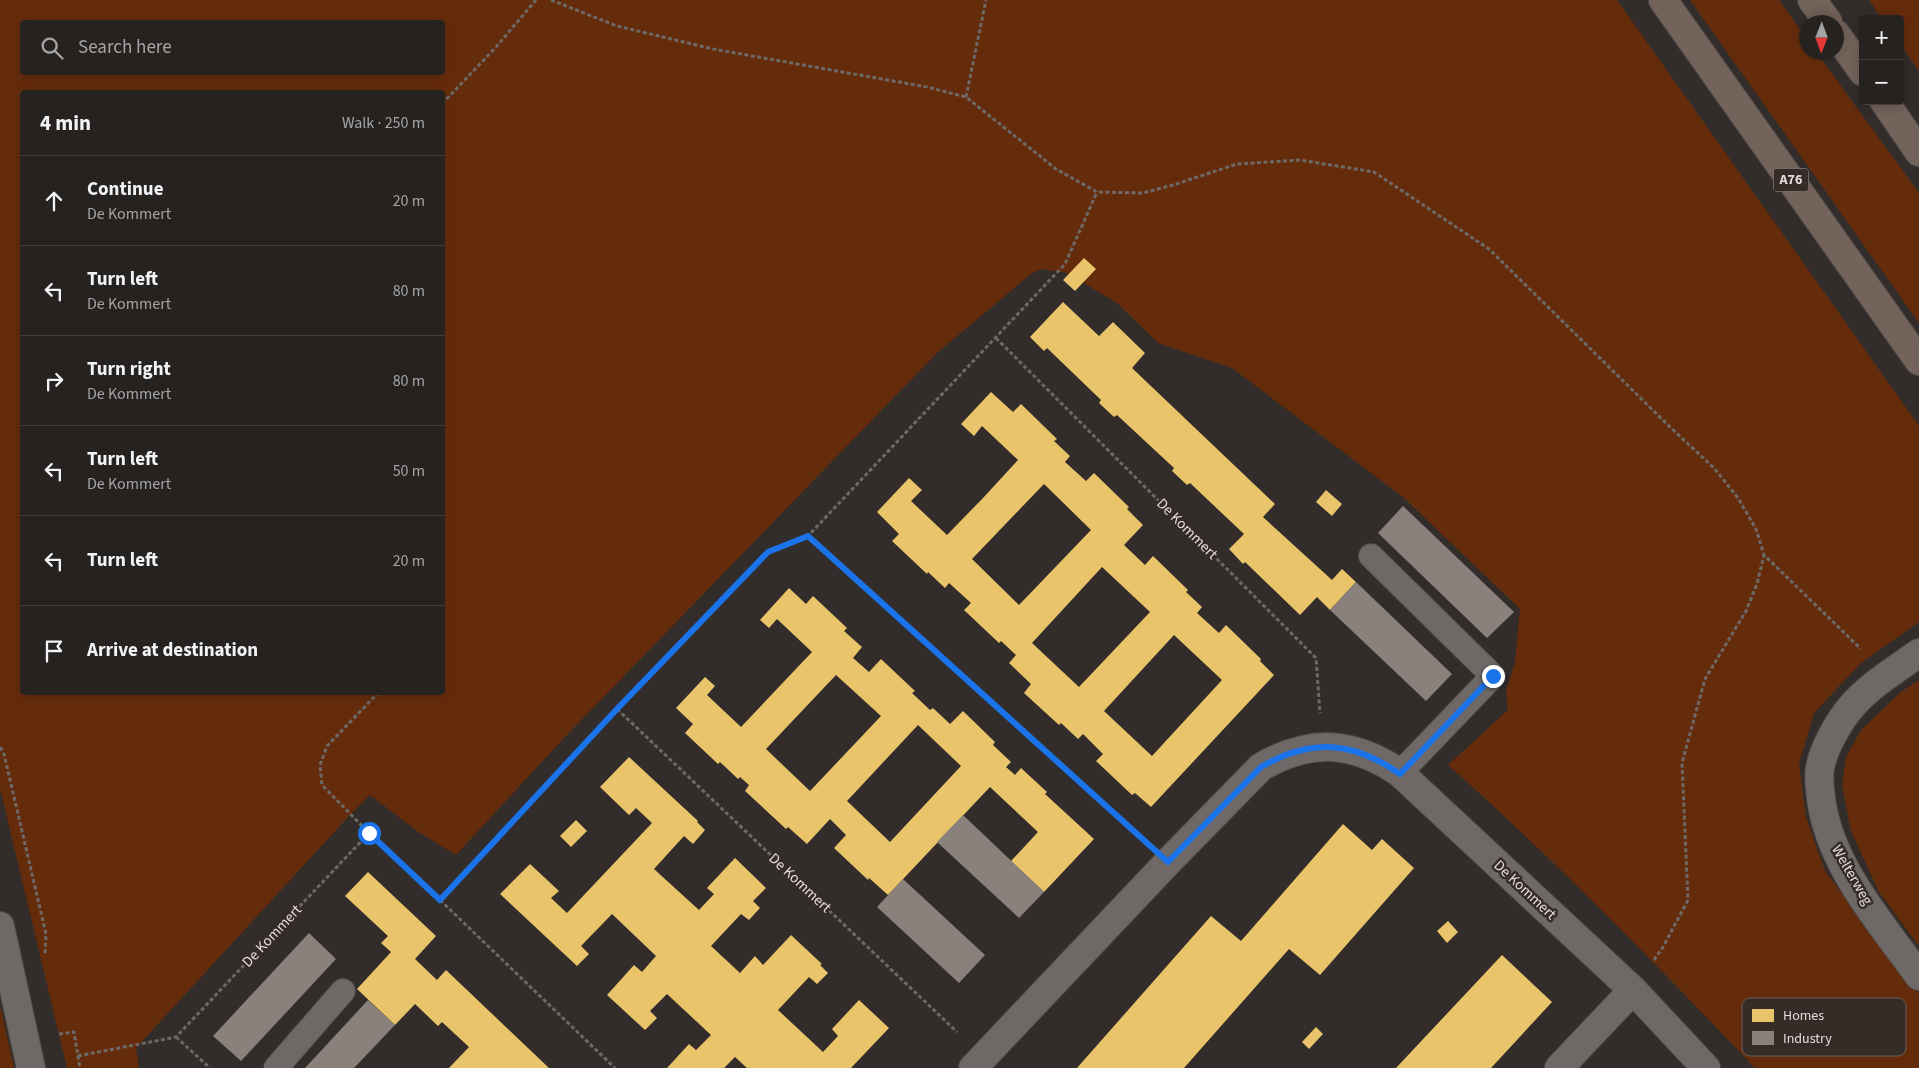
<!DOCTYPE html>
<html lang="en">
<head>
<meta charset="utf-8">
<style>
	body { margin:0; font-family:"Source Sans 3",sans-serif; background:#322f2d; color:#f1f3f6 }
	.controls { position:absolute; right:15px; top:15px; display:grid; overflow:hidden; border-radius:5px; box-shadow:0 2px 12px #0003 }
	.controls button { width:45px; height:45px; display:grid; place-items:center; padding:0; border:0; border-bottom:1px solid #423f3e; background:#262220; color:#f1f3f6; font:25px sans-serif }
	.compass { position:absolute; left:1799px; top:15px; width:45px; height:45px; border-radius:50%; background:#262220; box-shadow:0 2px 12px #0003; rotate:181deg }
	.stop { position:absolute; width:15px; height:15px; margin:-11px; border:4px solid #1a73e8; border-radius:50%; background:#fff }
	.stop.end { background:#1a73e8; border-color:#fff; box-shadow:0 1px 5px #0008 }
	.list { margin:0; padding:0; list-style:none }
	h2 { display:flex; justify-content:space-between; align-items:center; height:65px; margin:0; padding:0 20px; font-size:21px }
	h2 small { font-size:16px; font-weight:400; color:#a4a4a5 }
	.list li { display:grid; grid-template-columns:32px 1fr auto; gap:15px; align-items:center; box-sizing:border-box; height:90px; padding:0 20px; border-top:1px solid #423f3e }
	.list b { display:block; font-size:19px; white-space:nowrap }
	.list p { margin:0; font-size:16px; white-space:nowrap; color:#a4a4a5 }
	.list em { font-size:16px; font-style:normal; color:#a4a4a5 }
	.icon { flex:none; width:28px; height:28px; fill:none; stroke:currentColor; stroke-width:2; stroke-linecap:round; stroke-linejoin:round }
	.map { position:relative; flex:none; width:1919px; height:1068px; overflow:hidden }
	.search { position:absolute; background:#262220; box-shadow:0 2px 12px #0003; left:20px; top:20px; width:425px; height:55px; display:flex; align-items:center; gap:12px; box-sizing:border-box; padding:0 18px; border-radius:5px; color:#a4a4a5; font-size:19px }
	.panel { position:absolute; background:#262220; box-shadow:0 2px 12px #0003; left:20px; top:90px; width:425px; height:605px; border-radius:5px }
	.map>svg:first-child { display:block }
	.green { fill:#652c0c; fill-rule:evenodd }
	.homes { fill:#e9c46a; fill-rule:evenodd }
	.industry { fill:#8a817c }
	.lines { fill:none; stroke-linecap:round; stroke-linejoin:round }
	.lane-casing { stroke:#4e4947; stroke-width:26 }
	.street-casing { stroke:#4e4947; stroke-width:30 }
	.secondary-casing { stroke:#4e4947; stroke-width:30 }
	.highway-casing { stroke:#4e4947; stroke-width:30 }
	.path { stroke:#6e6967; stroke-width:3; stroke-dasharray:4 2.5; stroke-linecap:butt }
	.lane { stroke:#6e6967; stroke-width:24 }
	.street { stroke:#6e6967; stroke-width:28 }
	.secondary { stroke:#6e6967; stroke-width:28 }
	.highway { stroke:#73635a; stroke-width:28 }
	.route { stroke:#1a73e8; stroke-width:6 }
	.labels { text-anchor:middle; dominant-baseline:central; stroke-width:5; stroke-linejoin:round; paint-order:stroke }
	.shield { fill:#362c27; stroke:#afa7a4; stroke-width:1 }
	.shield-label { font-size:14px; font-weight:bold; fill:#e3dcd9 }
	.street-label { font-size:15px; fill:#e3dcd9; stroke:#362c27 }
	.key { fill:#362c27; stroke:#6a615c; stroke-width:1 }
	.key-label { font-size:14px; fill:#e3dcd9 }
</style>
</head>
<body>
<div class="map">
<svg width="1919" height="1068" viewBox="0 0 1919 1068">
	<rect width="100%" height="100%" fill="#322d2a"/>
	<!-- green -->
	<g class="green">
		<path d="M0,0H1617L1919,426V622L1861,663L1814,713L1799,764L1806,817L1825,871L1919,994V1068H1755C1656,964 1556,861 1448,765L1508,710L1506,692L1515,662L1520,609L1403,497L1232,368L1158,343L1117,303L1067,273L1041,269L1031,274L938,352L563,739L456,855L417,831L370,795L349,816L136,1048L139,1068H67L0,788ZM22,22H442V72H22ZM22,92H442V692H22Z"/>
		<path d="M1690,0H1779L1806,38V52L1817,53L1919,193V323Z"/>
		<path d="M1869,0H1919V71L1900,44V19H1882Z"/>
		<path d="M1919,680V946L1879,892L1851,831L1842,785L1846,757L1861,730L1901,692Z"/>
		<path d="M0,1005L14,1068H0Z"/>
	</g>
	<!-- homes -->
	<g class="homes">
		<path d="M1084,258L1096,269L1075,291L1063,280Z"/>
		<path d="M1063,302L1099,336L1113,322L1145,353L1132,368L1275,504L1263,517L1332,580L1342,569L1356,582L1330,610L1317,597L1300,615L1245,562L1243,564L1229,549L1244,534L1190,483L1187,485L1172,471L1174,468L1117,415L1114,417L1099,403L1101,400L1047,348L1044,351L1030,337Z"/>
		<path d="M991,392L1013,412L1021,404L1057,439L1054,441L1070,456L1065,462L1086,481L1094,473L1129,507L1127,509L1143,525L1124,545L1145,565L1153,556L1188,590L1186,592L1202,607L1197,613L1219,633L1226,625L1261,659L1260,661L1274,675L1151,807L1135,793L1132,795L1096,761L1103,754L1083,734L1078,739L1061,723L1059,725L1024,693L1031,684L1009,663L1016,655L1001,641L999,643L964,610L971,603L949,583L945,588L928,572L927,574L892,541L899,534L877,512L909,478L922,490L911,501L947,535L983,498L1018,460L982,426L974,436L961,424ZM1044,484L1091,530L1019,605L972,559ZM1102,567L1150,612L1079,687L1032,643ZM1174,635L1222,680L1152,756L1104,711Z"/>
		<path d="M1326,490L1342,504L1332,516L1316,502Z"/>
		<path d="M789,588L806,604L813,596L847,628L844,631L862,647L853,658L869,672L881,659L915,691L912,693L930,710L933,708L950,724L963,711L995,742L993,745L1011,762L1006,767L1015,775L1021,768L1047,792L1045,794L1094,839L1044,892L1011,861L1038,832L990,787L888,895L869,878L868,880L834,848L846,835L830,819L807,844L788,827L786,829L745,791L749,785L740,777L738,779L720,762L718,764L685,733L693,724L676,708L705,677L715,686L707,695L741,727L812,652L777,619L769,628L760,620ZM836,675L881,716L810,791L766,749ZM918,725L961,766L890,842L847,801Z"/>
		<path d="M629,757L698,821L697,822L705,830L693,844L684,836L654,869L699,910L714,894L707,888L735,858L766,888L753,901L760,908L749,920L741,914L711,946L740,973L755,956L763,965L791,935L822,964L820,965L828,973L817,984L809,977L778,1010L823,1052L838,1036L832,1029L859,1000L889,1028L851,1068H747L735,1057L724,1068H667L689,1044L696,1050L711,1035L667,994L650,1011L657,1018L645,1030L607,995L634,965L642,972L656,956L612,914L581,946L589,954L577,966L500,894L530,864L559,891L551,898L567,913L652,823L636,808L629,815L600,787Z"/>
		<path d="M576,820L587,831L571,847L560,836Z"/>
		<path d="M1343,824L1372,850L1382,839L1414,868L1320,975L1289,949L1184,1068H1077L1211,916L1241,941Z"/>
		<path d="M368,872L436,936L415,959L437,980L446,970L549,1068H449L469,1047L442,1022L438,1026L415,1004L395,1025L357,989L391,952L381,943L388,936L345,896Z"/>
		<path d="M1448,921L1458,932L1447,943L1437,931Z"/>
		<path d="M1502,955L1552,1002L1491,1068H1396Z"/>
		<path d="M1316,1027L1323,1034L1309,1049L1302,1042Z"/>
	</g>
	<!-- industry -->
	<g class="industry">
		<path d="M1403,506L1514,612L1487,638L1378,533Z"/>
		<path d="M1356,582L1452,674L1426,701L1330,610Z"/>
		<path d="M963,815L1044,892L1019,918L937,842Z"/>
		<path d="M903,879L985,955L959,983L877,907Z"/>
		<path d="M309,933L336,959L241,1061L213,1036Z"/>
		<path d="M368,1000L395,1025L354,1068H305Z"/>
	</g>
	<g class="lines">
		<!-- lane casing -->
		<g class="lane-casing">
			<g id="lane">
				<path d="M1371,556L1493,676L1400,773"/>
				<path d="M276,1068L343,991"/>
			</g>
		</g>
		<!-- street casing -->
		<g class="street-casing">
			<g id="street">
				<path d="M1919,653C1891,673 1861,690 1842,719C1833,733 1823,751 1820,768C1818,777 1820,788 1821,798C1829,865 1881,923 1919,976"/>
				<path d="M973,1068L1168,862L1261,767C1311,738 1353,741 1400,773L1633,990L1706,1068"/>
				<path d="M1559,1068L1633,990"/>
			</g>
		</g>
		<!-- secondary casing -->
		<g class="secondary-casing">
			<path id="secondary" d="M0,926L31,1068"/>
		</g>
		<!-- highway casing -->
		<g class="highway-casing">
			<g id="highway">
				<path d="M1663,0L1919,361"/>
				<path d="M1812,0L1828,22"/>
				<path d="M1836,34L1863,72"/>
				<path d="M1884,101L1919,152"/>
			</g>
		</g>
		<!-- path -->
		<g class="path">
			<path d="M551,0L617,26L713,49L927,87L966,97L1056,169L1097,192L1143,193L1173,185L1237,164L1300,160L1374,172L1489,249L1671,428L1714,468L1738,498L1756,529L1764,555L1861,649"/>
			<path d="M966,97L986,0"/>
			<path d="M442,104L496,47L536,0"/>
			<path d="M996,338L1316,658L1320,713"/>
			<path d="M808,536L1141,837"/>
			<path d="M379,692L327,746L320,765L322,785L369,833L440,900L617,709L768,552L808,536L1065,264L1097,192"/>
			<path d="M617,709L957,1032"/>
			<path d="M0,747L4,754L46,934L45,955"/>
			<path d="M440,900L615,1068"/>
			<path d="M1654,960L1663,947L1688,900L1682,763L1705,679L1746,611L1757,584L1764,555"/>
			<path d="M59,1034L74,1032L80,1068"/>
			<path d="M176,1037L210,1068"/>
			<path d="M78,1056L176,1037L369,833"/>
		</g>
		<!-- lane -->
		<use href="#lane" class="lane"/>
		<!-- street -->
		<use href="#street" class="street"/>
		<!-- secondary -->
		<use href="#secondary" class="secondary"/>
		<!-- highway -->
		<use href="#highway" class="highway"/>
	</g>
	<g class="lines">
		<!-- route -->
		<path class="route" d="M369,833L440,900L617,709L768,552L808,536L1168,862L1261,767C1311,738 1353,741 1400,774L1493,676"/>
	</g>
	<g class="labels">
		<!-- shield labels -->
		<rect class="shield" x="1773.5" y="168.5" width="35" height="23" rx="4"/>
		<g class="shield-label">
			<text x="1791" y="180">A76</text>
		</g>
		<!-- street labels -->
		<g class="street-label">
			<text transform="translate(1187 529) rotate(45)">De Kommert</text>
			<text transform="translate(1852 875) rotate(60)">Welterweg</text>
			<text transform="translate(800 883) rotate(43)">De Kommert</text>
			<text transform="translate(1525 890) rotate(43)">De Kommert</text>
			<text transform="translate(272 936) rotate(-47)">De Kommert</text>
		</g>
	</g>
	<!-- legend -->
	<rect x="1742" y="998" width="164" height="58" rx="8" class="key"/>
	<rect x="1752" y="1009" width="22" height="13" fill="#e9c46a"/>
	<rect x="1752" y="1031" width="22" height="14" fill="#8a817c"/>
	<g class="key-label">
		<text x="1783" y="1020">Homes</text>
		<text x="1783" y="1043">Industry</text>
	</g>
</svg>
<div class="controls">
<button>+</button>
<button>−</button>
</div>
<svg class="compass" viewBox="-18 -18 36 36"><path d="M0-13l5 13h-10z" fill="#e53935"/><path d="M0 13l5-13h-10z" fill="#a4a4a5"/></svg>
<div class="stop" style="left:369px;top:833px"></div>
<div class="stop end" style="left:1493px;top:676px"></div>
<div class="search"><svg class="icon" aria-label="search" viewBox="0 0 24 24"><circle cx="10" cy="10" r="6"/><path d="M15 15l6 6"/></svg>Search here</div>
<section class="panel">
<h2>4 min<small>Walk · 250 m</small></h2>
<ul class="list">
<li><svg class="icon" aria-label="ahead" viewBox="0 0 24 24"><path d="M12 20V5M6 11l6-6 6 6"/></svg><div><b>Continue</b><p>De Kommert</p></div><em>20 m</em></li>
<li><svg class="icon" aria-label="left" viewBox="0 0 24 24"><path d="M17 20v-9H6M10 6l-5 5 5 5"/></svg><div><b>Turn left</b><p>De Kommert</p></div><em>80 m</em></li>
<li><svg class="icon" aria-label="right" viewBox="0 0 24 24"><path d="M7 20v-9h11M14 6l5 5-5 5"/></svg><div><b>Turn right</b><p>De Kommert</p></div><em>80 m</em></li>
<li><svg class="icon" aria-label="left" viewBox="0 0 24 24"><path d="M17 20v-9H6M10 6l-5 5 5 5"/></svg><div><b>Turn left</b><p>De Kommert</p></div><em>50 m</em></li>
<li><svg class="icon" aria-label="left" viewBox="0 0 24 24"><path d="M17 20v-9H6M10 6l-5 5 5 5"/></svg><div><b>Turn left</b></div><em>20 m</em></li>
<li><svg class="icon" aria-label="arrive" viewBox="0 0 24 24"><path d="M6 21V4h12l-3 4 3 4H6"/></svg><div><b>Arrive at destination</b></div></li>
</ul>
</section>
</div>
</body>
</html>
